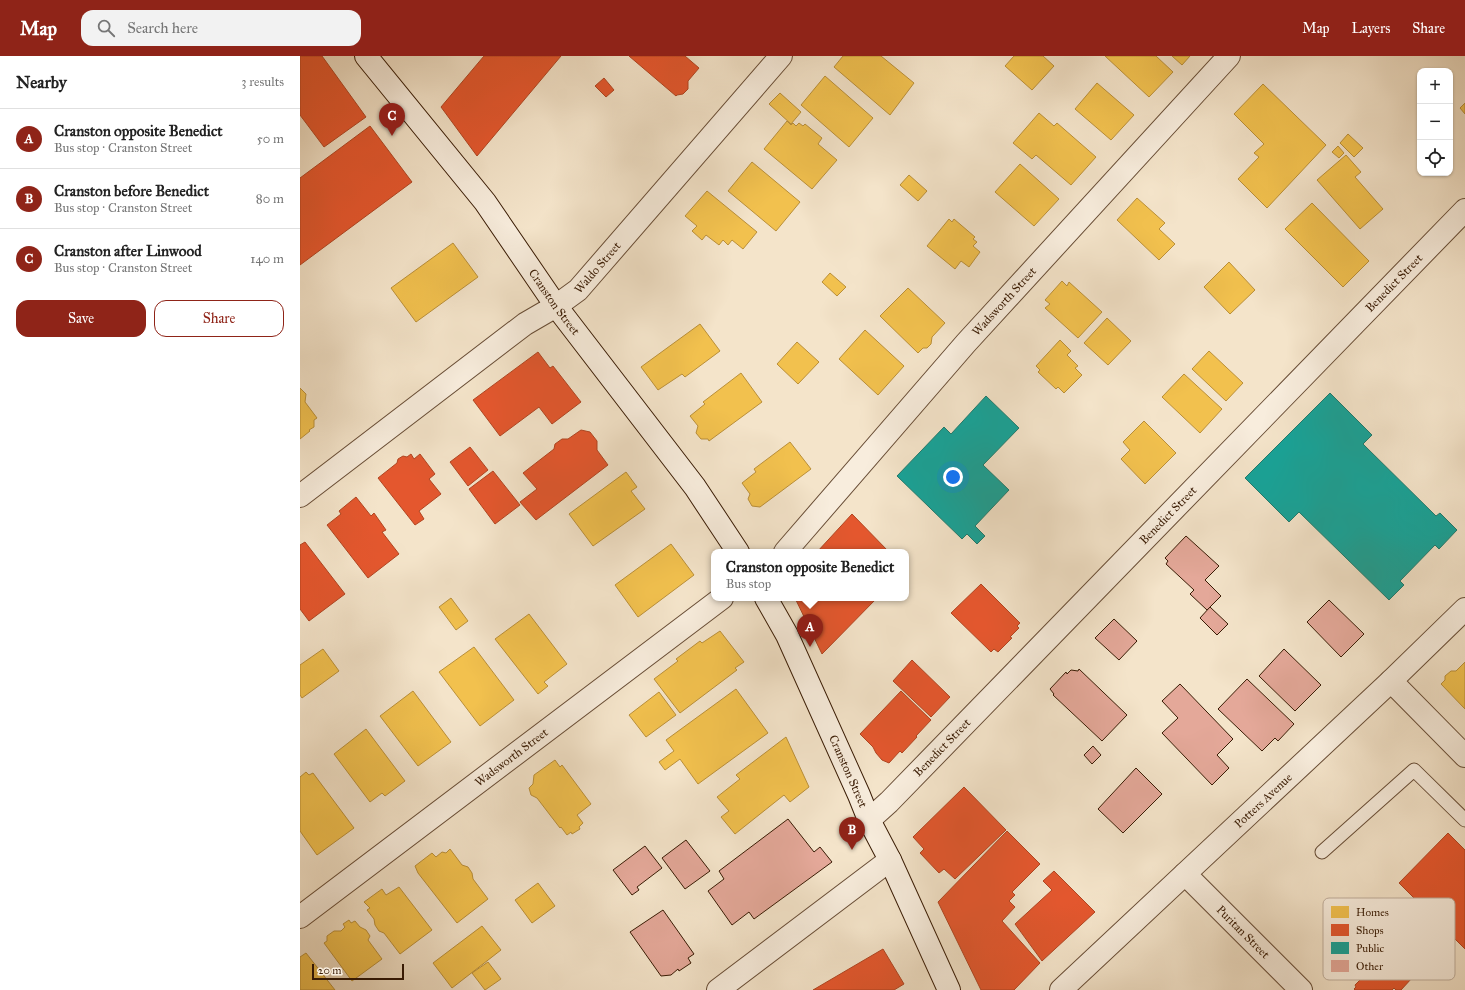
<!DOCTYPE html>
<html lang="en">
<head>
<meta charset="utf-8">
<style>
	body { margin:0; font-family:"IM FELL Great Primer",serif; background:#f2f2f2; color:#222 }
	.controls { position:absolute; right:12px; top:12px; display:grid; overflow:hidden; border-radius:8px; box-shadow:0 1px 3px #0004 }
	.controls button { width:36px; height:36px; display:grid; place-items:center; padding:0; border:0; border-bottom:1px solid #e0e0e0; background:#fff; color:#222; font:20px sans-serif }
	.scale { position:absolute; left:12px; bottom:10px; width:92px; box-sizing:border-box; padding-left:4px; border:2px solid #391b04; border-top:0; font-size:11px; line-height:14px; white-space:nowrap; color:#391b04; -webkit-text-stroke:3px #f8eddd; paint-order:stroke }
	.you { position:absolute; left:653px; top:421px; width:14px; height:14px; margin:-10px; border:3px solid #fff; border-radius:50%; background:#1a73e8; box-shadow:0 0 0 6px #1a73e833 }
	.badge { display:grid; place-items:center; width:26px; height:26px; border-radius:50%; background:#8f2418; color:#fff; font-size:13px; font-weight:700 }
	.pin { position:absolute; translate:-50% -33px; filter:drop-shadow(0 1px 2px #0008) }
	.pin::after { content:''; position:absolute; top:21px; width:14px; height:12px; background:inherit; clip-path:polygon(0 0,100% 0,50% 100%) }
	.popup { position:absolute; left:411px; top:493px; width:198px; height:52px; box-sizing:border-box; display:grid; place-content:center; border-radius:8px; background:#fff; filter:drop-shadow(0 1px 3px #0005); font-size:13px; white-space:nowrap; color:#767676 }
	.popup b { font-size:15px; color:#222 }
	.popup::after { content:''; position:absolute; left:50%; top:100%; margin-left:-8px; border:8px solid transparent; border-top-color:#fff }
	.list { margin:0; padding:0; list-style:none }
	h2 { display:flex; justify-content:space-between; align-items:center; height:52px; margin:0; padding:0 16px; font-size:17px }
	h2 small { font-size:13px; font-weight:400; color:#767676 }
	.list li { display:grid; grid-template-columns:26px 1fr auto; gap:12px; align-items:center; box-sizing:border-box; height:60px; padding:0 16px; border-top:1px solid #e0e0e0 }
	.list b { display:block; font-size:15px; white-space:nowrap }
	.list p { margin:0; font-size:13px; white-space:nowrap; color:#767676 }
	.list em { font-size:13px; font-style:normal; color:#767676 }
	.actions { display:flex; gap:8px; padding:12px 16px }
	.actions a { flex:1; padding:9px 0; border:1px solid #8f2418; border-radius:12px; text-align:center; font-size:14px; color:#8f2418 }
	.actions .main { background:#8f2418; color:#fff }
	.icon { flex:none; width:22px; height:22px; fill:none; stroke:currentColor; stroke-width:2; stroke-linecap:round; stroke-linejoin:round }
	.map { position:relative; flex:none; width:1165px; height:934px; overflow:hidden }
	header { display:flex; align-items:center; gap:24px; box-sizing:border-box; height:56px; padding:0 20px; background:#8f2418; color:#fff }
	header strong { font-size:19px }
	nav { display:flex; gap:22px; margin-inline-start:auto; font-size:14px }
	.search { width:280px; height:36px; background:#f2f2f2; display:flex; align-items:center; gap:10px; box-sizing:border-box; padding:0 14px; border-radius:12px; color:#767676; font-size:15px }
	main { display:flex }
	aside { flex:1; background:#fff }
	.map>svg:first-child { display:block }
	.homes { fill:#f2c14e; stroke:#ba8f38 }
	.shops { fill:#e4572e; stroke:#b14521 }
	.public { fill:#17a398; stroke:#217a6c }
	.building { fill:#e4a899; stroke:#391b04 }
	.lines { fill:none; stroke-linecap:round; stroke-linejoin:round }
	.service-casing { stroke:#684d36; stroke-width:15 }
	.minor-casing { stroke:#684d36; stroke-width:24 }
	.secondary-casing { stroke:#391b04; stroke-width:24 }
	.service { stroke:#f8eddd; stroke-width:13 }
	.minor { stroke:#f8eddd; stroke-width:22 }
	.secondary { stroke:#f8eddd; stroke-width:22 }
	.labels { text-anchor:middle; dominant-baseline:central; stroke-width:4; stroke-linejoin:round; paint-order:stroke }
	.street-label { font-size:12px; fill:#391b04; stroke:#f8eddd }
	.key { fill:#f8eddd; stroke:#bfae9c; stroke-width:1 }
	.key-label { font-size:11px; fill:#391b04 }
</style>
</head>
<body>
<header>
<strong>Map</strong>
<div class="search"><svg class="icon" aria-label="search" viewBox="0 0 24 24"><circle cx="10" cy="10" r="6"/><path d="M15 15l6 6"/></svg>Search here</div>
<nav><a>Map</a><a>Layers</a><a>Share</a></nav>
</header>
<main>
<aside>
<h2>Nearby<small>3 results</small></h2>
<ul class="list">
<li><span class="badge">A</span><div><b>Cranston opposite Benedict</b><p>Bus stop · Cranston Street</p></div><em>50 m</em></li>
<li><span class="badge">B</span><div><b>Cranston before Benedict</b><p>Bus stop · Cranston Street</p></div><em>80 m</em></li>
<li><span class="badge">C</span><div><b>Cranston after Linwood</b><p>Bus stop · Cranston Street</p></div><em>140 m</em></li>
</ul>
<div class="actions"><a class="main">Save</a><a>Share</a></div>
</aside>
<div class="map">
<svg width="1165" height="934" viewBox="0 0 1165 934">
	<rect width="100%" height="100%" fill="#f4e4ca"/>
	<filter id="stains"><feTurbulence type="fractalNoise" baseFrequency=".005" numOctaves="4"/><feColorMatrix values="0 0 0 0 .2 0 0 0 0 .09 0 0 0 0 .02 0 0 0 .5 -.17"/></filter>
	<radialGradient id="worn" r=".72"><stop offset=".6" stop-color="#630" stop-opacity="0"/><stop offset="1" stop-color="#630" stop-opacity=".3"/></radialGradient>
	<!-- homes -->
	<g class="homes">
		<path d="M543,0H581L614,27L590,59L534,11Z"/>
		<path d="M714,0H743L754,10L732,34L705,10Z"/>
		<path d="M805,0H856L873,16L849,41Z"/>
		<path d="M872,0H890L882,9Z"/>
		<path d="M525,20L573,62L549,91L501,49Z"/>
		<path d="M797,27L834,59L811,84L775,53Z"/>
		<path d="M963,28L1026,89L967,152L938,123L959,101L954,97L964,88L934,58Z"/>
		<path d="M480,37L501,56L491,68L469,48Z"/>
		<path d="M1165,47V58L1160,52Z"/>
		<path d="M739,57L754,70L757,67L796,101L771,129L736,99L732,103L713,87Z"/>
		<path d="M487,65L491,69L493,67L496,70L499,67L503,70L505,68L522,82L518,88L537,104L512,133L464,93Z"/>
		<path d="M1048,78L1063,92L1054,101L1040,87Z"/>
		<path d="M1038,90L1044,97L1039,102L1032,96Z"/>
		<path d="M1046,99L1061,116L1055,121L1083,153L1060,173L1017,124Z"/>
		<path d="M452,106L500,146L476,175L428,135Z"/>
		<path d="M720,108L759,143L734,170L695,136Z"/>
		<path d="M609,119L627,135L618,145L600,129Z"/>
		<path d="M407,135L457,176L443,193L432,184L428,189L423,184L419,189L406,179L402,184L392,175L397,170L385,160Z"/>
		<path d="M837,142L865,167L859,173L875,188L859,204L817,164Z"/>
		<path d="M1012,147L1069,205L1043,231L985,173Z"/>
		<path d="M649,163L652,166L654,163L675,181L673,183L677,186L673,190L680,196L669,211L661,205L655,213L627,190Z"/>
		<path d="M153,187L178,221L116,266L91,232Z"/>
		<path d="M929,206L955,234L930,258L904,231Z"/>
		<path d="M530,217L546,231L537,240L522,226Z"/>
		<path d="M762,225L767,230L769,226L802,256L778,282L745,252L750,248L745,244Z"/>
		<path d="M608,232L645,267L632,281L631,288L627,292H623L618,297L580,260Z"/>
		<path d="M807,262L831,285L808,309L784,287Z"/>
		<path d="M400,268L420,295L385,321L382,318L358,334L341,311Z"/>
		<path d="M565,274L604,310L578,339L539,303Z"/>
		<path d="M760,284L771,295L767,299L778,310L775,312L782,319L764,337L758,331L756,333L738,316L740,314L736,310Z"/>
		<path d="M497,286L519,306L498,328L477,308Z"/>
		<path d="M909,295L943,327L926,345L892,313Z"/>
		<path d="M441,317L462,346L409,385L408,383H401L396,377L398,370L390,360L405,348L403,346Z"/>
		<path d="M884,318L922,353L900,377L862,341Z"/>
		<path d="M0,332L6,338L5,346L17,362L14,364V371L9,374L10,375L0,383Z"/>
		<path d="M844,365L876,397L845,428L821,403L830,394L823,386Z"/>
		<path d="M490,386L511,413L460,451L452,450L448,443L450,438L442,427L456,416L454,413Z"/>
		<path d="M326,416L337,431L331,435L345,453L293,490L269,458Z"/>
		<path d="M371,488L394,519L338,561L315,529Z"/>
		<path d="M151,542L168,565L156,574L139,551Z"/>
		<path d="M229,558L267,608L244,626L248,630L238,638L195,583Z"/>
		<path d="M420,575L444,606L435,612L437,614L380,657L354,623L378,605L376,603L400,585L402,587Z"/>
		<path d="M174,591L214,644L180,670L139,616Z"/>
		<path d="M23,593L39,615L2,642L0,639V609Z"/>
		<path d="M1165,606V653L1141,628L1145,624V620L1151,615H1156Z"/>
		<path d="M436,633L468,677L398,728L380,703L365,714L359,706L374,695L366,684Z"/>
		<path d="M113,635L151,686L118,710L80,660Z"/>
		<path d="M359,636L376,659L346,681L329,659Z"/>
		<path d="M66,673L105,725L85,740L82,737L70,746L34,698Z"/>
		<path d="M486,681L509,731L490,746L484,739L435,778L421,761L429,755L417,741L440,723L436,719Z"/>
		<path d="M255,704L260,711L262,709L291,748L277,759L283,767L279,771L280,773L272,778L271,776L267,779L261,771L260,772L237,742L231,739L229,732L233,728L234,719Z"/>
		<path d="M6,716L9,719L13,717L54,772L17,799L0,775V721Z"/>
		<path d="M150,793L162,809L168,811L172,817L173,823L188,843L157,867L118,817L115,810L132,797L136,801L142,796L146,797Z"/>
		<path d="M238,827L255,850L232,867L215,844Z"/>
		<path d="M99,831L132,874L100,898L84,877L79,875L75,869L74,863L67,854L70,852L64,846L82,833L86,839Z"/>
		<path d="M49,864L51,867L55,865L60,871L66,874L70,880L68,884L82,903L52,925L24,887L27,885V880L34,875H41L45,871L43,868Z"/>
		<path d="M182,870L201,894L152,932L133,907Z"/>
		<path d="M6,897L35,934H0V901Z"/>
		<path d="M188,906L201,923L185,934L172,917Z"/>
	</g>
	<!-- shops -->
	<g class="shops">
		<path d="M0,0H22L66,61L24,91L0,59Z"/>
		<path d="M184,0H261L177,100L141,51Z"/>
		<path d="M329,0H385L399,12L388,25V33L383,38L377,39L376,40Z"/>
		<path d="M304,22L314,34L306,41L295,30Z"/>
		<path d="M70,70L112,126L0,209V122Z"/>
		<path d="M238,296L250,312L253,310L281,346L252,368L239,351L200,380L173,344Z"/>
		<path d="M281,374L290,376L297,385V394L308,409L236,464L220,446L237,433L223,417L254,393L255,388L262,383H268Z"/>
		<path d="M170,391L188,414L168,430L150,406Z"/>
		<path d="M111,398L114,403L120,398L135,418L129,423L141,438L119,455L124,463L115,469L78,422L97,407L98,403L103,400L107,401Z"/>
		<path d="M193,415L220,449L195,468L169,433Z"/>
		<path d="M56,441L71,460L74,457L86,474L82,476L99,498L68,522L27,469L41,458L39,455Z"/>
		<path d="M552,458L589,496H517Z"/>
		<path d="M5,486L45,538L9,565L0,553V489Z"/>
		<path d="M681,528L720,567L717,570L719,572L710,581L712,582L698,596L694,593L691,596L651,557Z"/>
		<path d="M495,542H577L522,598Z"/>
		<path d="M612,604L650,641L631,661L593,625Z"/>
		<path d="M601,635L631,664L616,680L617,681L602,697L600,695L589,707L582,704L576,697L573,691L560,678Z"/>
		<path d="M664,731L706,774L655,823L644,813L639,817L620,797L624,793L613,781Z"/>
		<path d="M707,775L740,808L712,836L715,839L709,845L715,851L702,865L740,907L714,934H681L638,846Z"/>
		<path d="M1148,777L1165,794V893L1099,827Z"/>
		<path d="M754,815L795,856L742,905L715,868L752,834L743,825Z"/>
		<path d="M583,893L604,928L594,934H513Z"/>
		<path d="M1094,904L1112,922L1101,934H1096L1094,932L1092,934H1055L1054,933L1056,931L1055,929L1076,908L1082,915Z"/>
	</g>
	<!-- public -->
	<g class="public">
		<path d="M1030,337L1072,379L1063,388L1136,460L1140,457L1157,474L1139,493L1135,489L1100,525L1104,529L1089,544L999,456L989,466L945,422Z"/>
		<path d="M686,340L719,372L683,409L709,434L675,470L685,480L677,488L667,478L662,483L597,420L644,371L651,378Z"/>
	</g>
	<!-- building -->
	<g class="building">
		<path d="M886,480L919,510L905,524L921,540L907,554L890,538L894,534L866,508L868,505L865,502Z"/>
		<path d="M1029,544L1064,578L1041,601L1007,566Z"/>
		<path d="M910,551L928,568L917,579L900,562Z"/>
		<path d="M814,563L837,585L819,604L795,582Z"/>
		<path d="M984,593L1021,629L995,655L959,620Z"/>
		<path d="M779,613L827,659L802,685L753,639L754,638L750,633L766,616L767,618L771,614L778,615Z"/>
		<path d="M947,623L994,668L978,685L975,682L962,695L918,653Z"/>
		<path d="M880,628L933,683L917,699L929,712L912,729L862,677L878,662L862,645Z"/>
		<path d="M793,690L801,699L792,708L784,699Z"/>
		<path d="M836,712L862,738L823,777L798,753Z"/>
		<path d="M488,763L514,796L520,791L532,806L454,863L449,856L432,869L408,835L424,823L419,815Z"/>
		<path d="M386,784L410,815L385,833L362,802Z"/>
		<path d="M345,790L362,812L337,831L339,834L332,839L313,814Z"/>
		<path d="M363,854L394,898L388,902L391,907L379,915L378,913L371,919L361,920L330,876Z"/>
	</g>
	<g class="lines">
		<!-- service casing -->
		<g class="service-casing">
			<path id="service" d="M1022,796L1114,714L1165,764"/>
		</g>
		<!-- minor casing -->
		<g class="minor-casing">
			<g id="minor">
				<path id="s1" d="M0,440L225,268L256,250L278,234L481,0"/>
				<path id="s2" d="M485,496L666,287L929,0"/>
				<path d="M1091,625L1165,700"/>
				<path id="s3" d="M569,764L589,746L1165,154"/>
				<path id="s4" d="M885,818L1001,934"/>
				<path id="s5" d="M0,861L422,542"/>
				<path d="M418,934L590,804"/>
				<path id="s6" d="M761,934L1091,625L1165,553"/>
			</g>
		</g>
		<!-- secondary casing -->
		<g class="secondary-casing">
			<g id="secondary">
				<path id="s7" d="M66,0L185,146L256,250L395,431L438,496"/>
				<path id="s8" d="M466,542L487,579L559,739L569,764L590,804L649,934"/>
			</g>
		</g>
		<!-- service -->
		<use href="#service" class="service"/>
		<!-- minor -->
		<use href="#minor" class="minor"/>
		<!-- secondary -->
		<use href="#secondary" class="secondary"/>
	</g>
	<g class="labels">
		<!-- street labels -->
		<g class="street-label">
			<text stroke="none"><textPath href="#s1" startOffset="376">Waldo Street</textPath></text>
			<text stroke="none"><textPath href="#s3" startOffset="751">Benedict Street</textPath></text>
			<text stroke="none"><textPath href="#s2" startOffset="333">Wadsworth Street</textPath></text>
			<text stroke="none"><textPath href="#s7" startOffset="310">Cranston Street</textPath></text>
			<text stroke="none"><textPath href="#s3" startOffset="427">Benedict Street</textPath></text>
			<text stroke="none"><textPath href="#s3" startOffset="103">Benedict Street</textPath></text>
			<text stroke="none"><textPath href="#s5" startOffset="265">Wadsworth Street</textPath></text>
			<text stroke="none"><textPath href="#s8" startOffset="192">Cranston Street</textPath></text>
			<text stroke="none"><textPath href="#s6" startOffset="277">Potters Avenue</textPath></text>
			<text stroke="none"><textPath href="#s4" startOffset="82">Puritan Street</textPath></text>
		</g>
	</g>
	<!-- legend -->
	<rect x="1023" y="842" width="132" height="82" rx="6" class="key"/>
	<rect x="1031" y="850" width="18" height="12" fill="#f2c14e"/>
	<rect x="1031" y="868" width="18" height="12" fill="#e4572e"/>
	<rect x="1031" y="886" width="18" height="12" fill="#17a398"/>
	<rect x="1031" y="904" width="18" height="12" fill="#e4a899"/>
	<g class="key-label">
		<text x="1056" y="860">Homes</text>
		<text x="1056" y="878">Shops</text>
		<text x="1056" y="896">Public</text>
		<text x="1056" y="914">Other</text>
	</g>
	<rect width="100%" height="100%" filter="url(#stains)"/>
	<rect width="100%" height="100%" fill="url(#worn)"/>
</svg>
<div class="controls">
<button>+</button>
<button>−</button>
<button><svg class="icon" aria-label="locate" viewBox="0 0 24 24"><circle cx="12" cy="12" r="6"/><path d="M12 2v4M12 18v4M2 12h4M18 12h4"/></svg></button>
</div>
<div class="scale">20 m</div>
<div class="you"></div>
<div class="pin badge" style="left:510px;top:591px">A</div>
<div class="popup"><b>Cranston opposite Benedict</b>Bus stop</div>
<div class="pin badge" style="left:552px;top:794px">B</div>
<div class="pin badge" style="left:92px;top:80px">C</div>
</div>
</main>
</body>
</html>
